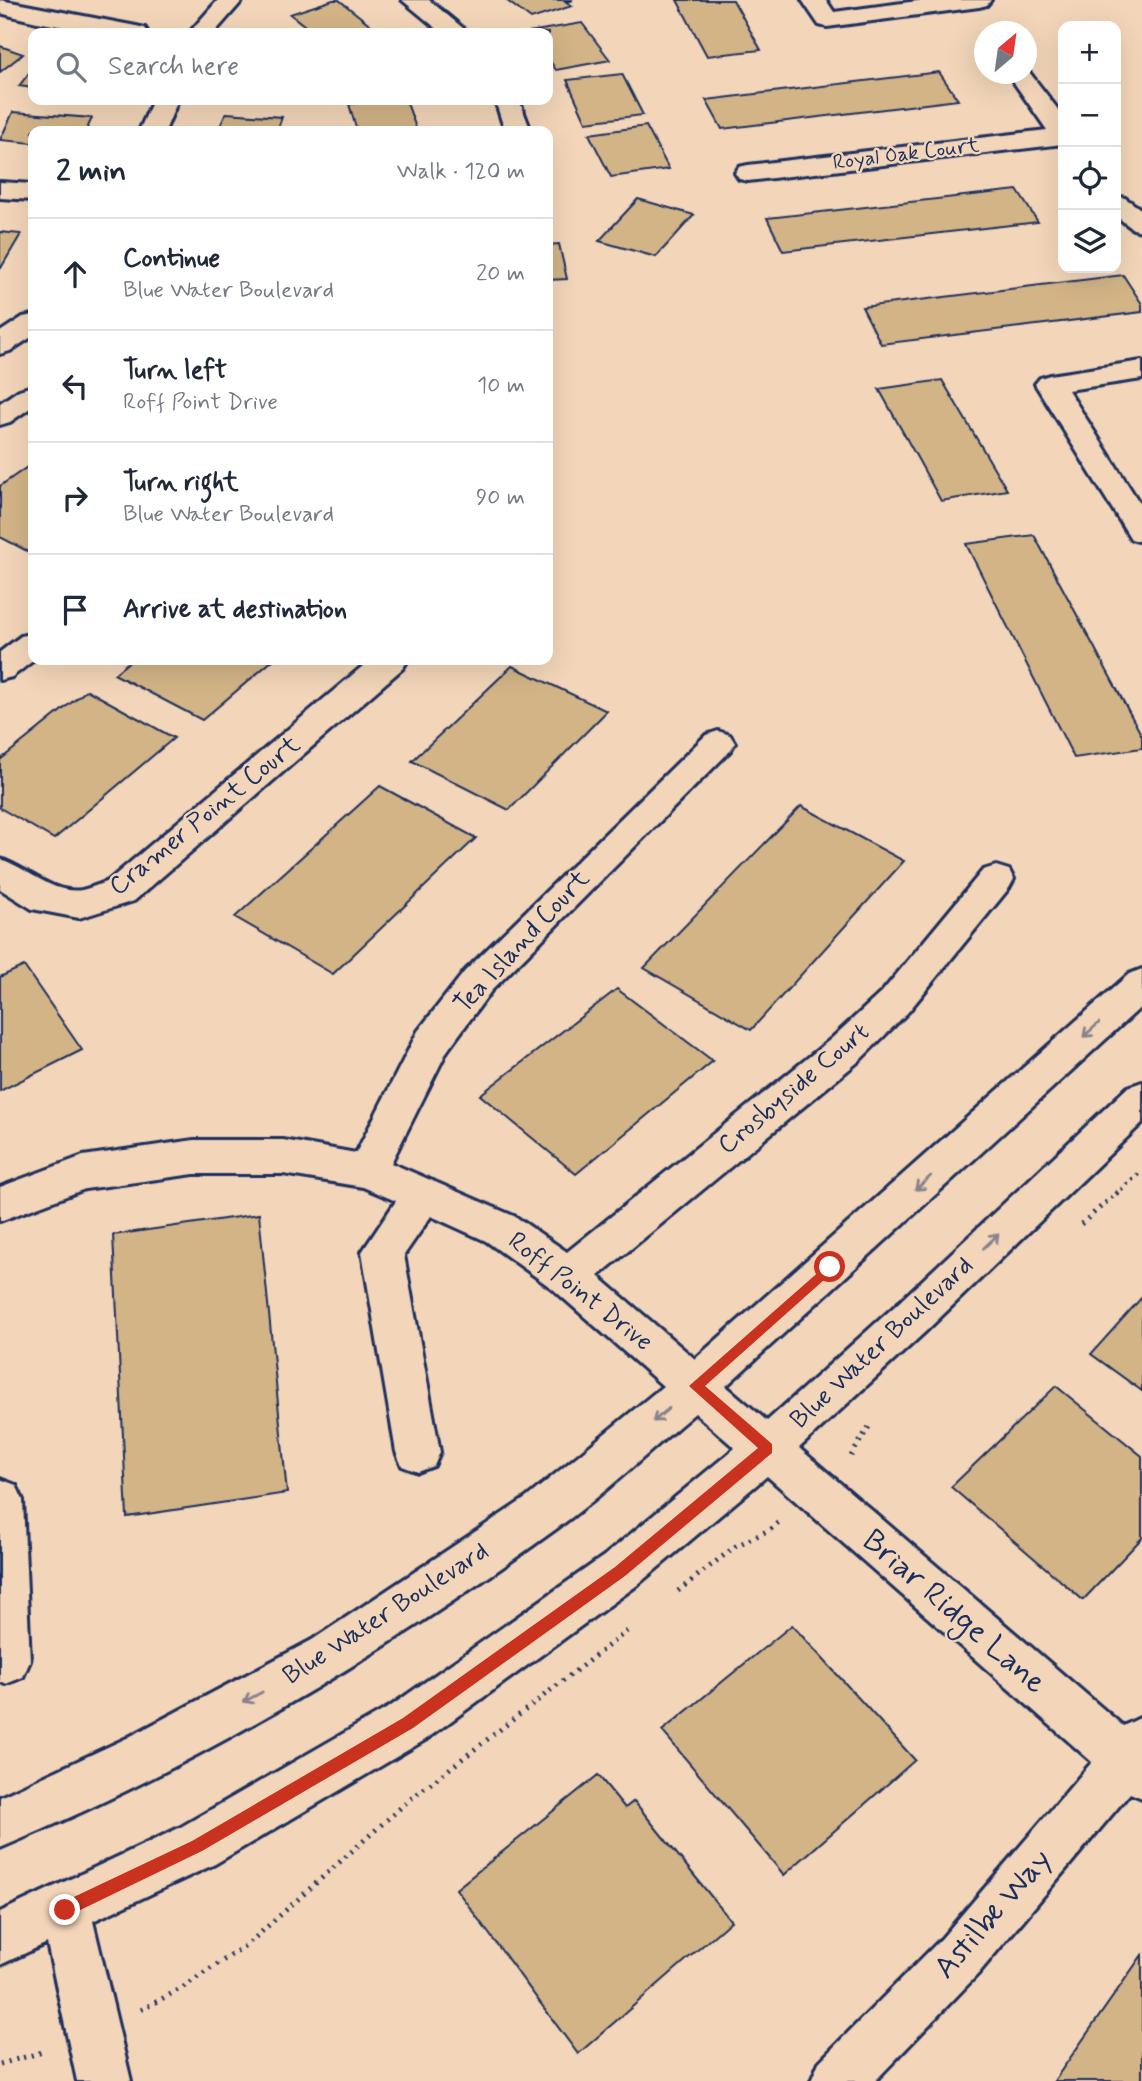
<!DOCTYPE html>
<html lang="en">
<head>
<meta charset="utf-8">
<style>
	body { margin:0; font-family:Mynerve,sans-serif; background:#f6f6f7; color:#1f2937 }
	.controls { position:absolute; right:21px; top:21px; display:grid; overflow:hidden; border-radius:14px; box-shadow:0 7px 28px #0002 }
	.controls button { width:63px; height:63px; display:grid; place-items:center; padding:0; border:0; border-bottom:2px solid #e0e1e3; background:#fff; color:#1f2937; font:35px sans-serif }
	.compass { position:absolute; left:974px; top:21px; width:63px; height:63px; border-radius:50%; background:#fff; box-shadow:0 7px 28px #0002; rotate:29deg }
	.stop { position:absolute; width:21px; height:21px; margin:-16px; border:5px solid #c8321e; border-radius:50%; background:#fff }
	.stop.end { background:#c8321e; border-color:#fff; box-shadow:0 2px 7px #0008 }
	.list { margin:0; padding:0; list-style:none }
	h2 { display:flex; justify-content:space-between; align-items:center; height:91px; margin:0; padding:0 28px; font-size:30px }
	h2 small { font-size:23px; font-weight:400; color:#747a83 }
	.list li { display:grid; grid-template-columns:46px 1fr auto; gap:21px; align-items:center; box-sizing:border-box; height:112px; padding:0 28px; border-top:2px solid #e0e1e3 }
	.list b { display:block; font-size:26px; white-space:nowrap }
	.list p { margin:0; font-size:23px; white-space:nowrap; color:#747a83 }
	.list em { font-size:23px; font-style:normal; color:#747a83 }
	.icon { flex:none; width:38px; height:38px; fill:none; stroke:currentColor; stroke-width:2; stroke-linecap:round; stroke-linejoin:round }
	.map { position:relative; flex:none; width:1142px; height:2081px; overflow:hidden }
	.search { position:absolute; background:#fff; box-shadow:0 7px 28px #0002; left:28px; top:28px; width:525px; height:77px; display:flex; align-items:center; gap:18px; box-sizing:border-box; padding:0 24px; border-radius:14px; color:#747a83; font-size:26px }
	.panel { position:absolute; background:#fff; box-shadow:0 7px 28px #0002; left:28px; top:126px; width:525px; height:539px; border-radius:14px }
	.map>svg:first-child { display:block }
	.building { fill:#d3b487; stroke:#1b2f5e; stroke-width:2 }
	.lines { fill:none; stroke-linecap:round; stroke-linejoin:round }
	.minor-casing { stroke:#1b2f5e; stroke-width:6 }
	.path-far1 { stroke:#1b2f5e; stroke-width:4.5; stroke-dasharray:2 5; stroke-linecap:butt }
	.path { stroke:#1b2f5e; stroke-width:5; stroke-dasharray:2 6; stroke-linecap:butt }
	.minor { fill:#f3d6b9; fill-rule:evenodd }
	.oneway { stroke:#87828c }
	.route { fill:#c8321e }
	.labels { text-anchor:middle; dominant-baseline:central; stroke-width:5; stroke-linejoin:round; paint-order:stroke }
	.far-street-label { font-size:21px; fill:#1b2f5e; stroke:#f3d6b9 }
	.street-label { font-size:26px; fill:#1b2f5e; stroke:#f3d6b9 }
	.near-street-label { font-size:32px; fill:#1b2f5e; stroke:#f3d6b9 }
</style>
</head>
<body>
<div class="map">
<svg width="1142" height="2081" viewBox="0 0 1142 2081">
	<rect width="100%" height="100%" fill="#f3d6b9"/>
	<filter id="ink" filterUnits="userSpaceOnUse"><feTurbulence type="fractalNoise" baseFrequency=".0143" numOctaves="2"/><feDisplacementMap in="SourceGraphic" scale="14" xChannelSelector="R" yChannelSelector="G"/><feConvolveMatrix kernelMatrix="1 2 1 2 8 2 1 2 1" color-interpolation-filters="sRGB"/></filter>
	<g filter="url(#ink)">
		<!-- building -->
		<g class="building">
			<path d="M333,0H339L377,30L367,33H314L290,14Z"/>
			<path d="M506,0H573L566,2L572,6L531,19Z"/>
			<path d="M677,0H733L761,50L707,56Z"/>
			<path d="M582,23L610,60L556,70L548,58V33L529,32Z"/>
			<path d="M0,46L23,54L0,72Z"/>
			<path d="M33,68V88L19,86Z"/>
			<path d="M939,72L958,100L722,129L706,100Z"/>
			<path d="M622,74L643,115L586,122L567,80Z"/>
			<path d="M389,100H406L417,131H357L349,104Z"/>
			<path d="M13,112L92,118L86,131H33V143L0,140Z"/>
			<path d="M226,113L282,117L277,131H218Z"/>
			<path d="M646,126L669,169L611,177L589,134Z"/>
			<path d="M1017,190L1038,222L783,251L767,218Z"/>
			<path d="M638,199L694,215L656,257L599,241Z"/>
			<path d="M0,232L21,234L1,268H0Z"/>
			<path d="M559,244L567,279L548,280V245Z"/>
			<path d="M1123,275L1142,304V312L881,344L862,307Z"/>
			<path d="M942,380L1007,490L941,501L879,389Z"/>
			<path d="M33,463V554L0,537V486Z"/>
			<path d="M1034,535L1142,736V748L1074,758L966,544Z"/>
			<path d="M131,660H273L202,720L114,674Z"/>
			<path d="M512,666L607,711L509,810L412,761Z"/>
			<path d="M87,690L174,738L54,839L0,808V760Z"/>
			<path d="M380,786L476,838L333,974L235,917Z"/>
			<path d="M801,806L904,861L751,1030L644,968Z"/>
			<path d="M24,966L82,1050L0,1091V977Z"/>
			<path d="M617,989L713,1061L576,1174L480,1095Z"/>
			<path d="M259,1214L287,1493L127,1517L113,1235Z"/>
			<path d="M1142,1297V1391L1091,1354Z"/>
			<path d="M1056,1386L1142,1456V1538L1083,1600L951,1487Z"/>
			<path d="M792,1625L915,1760L784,1875L662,1731Z"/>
			<path d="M598,1775L625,1808L634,1801L731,1921L578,2054L456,1889Z"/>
			<path d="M1142,1955V2081H1054Z"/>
		</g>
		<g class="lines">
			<!-- minor casing -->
			<g class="minor-casing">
				<g id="minor">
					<path d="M0,0L136,26L145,28L148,33C97,35 50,26 0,13Z"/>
					<path d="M218,0H243L214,33H189Z"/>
					<path d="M402,0H429L469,33H442Z"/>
					<path d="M802,0H826L834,12L925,0H991L987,5L979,7L827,27L819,25Z"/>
					<path d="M1026,68L1063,116V144L748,181L739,179L735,173L739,167L748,165L1047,130L1008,74H1026Z"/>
					<path d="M153,100H178L165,131H139Z"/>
					<path d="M495,100H519L531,131H505Z"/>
					<path d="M0,182L33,184V200L0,198Z"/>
					<path d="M1116,196L1125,198L1142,210V231L1133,229L1116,216Z"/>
					<path d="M33,315V336L10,351L0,354V332L23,317Z"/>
					<path d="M1142,361V379L1068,390L1142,507V542L1131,539L1035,384L1040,378L1050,375Z"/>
					<path d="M29,387L33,388V406L10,422L0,425V403L19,390Z"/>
					<path d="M33,633L34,660L12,677L0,680V652L21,636Z"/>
					<path d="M370,660H408L403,668L134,901L79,918L32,909L0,889V859C27,867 52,895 82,890C90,888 100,884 108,881Z"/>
					<path d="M718,731L730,735L735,743L730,751L491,991L447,1051L391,1163L516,1217L567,1252L831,1039L882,992L983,870L996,866L1009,870L1014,879L1009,888L908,1012L859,1061L598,1276L695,1359L1129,974L1142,969V1006L726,1386L767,1421L895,1306L1128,1087L1142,1082V1123L925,1332L799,1448L1123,1726L1142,1717V1798L1130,1793L978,1974L875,2081H811L819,2062L942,1938L1092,1762L767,1476L636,1586L425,1740L215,1864L93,1921L131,2081H77L47,1943L0,1965V1912L179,1828L391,1706L604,1556L735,1448L695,1413C649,1451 605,1494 556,1529C384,1654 197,1766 0,1848V1797L127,1738L312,1640L526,1498L663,1386L553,1289L486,1241L431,1216L404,1255L440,1452L434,1466L418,1472L402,1466L396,1452L362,1252L396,1201L363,1187L283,1174H194L85,1189L0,1221V1187L83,1156L194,1140H283L356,1153L418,1031L465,971L706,735Z"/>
					<path d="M0,1479L16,1485L23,1500L30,1661L23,1677L6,1684L0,1682Z"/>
				</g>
			</g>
			<!-- path-far1 -->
			<path class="path-far1" d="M1116,1194L1142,1171"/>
			<!-- path -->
			<g class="path">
				<path d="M1081,1224L1118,1192"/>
				<path d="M851,1456L872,1422"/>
				<path d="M678,1591L736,1546L771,1529L780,1521"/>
				<path d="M141,2010L182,1988L249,1943L408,1801L627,1631"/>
				<path d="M0,2064L43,2052"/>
			</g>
			<!-- minor -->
			<use href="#minor" class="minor"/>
		</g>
		<!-- one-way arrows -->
		<defs><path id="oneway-shaft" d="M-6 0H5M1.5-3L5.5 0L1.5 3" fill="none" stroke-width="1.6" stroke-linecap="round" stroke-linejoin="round" transform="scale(1.75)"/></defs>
		<g class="oneway">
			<use href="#oneway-shaft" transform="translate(1091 1030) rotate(138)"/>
			<use href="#oneway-shaft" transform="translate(923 1183) rotate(138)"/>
			<use href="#oneway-shaft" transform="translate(991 1241) rotate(-44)"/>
			<use href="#oneway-shaft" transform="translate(661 1415) rotate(140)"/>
			<use href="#oneway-shaft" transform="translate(253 1697) rotate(152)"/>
		</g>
	</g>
	<!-- route -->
	<path class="route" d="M830,1262L834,1263V1271L705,1386L772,1444V1453L625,1576L413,1728L202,1851L70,1915L65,1917L59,1915L57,1910L59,1904L192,1841L403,1718L615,1567L758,1448L689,1386Z"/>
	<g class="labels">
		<!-- far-street labels -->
		<g class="far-street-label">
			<text transform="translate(906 154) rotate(-7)">Royal Oak Court</text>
		</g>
		<!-- street labels -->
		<g class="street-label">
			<text transform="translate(205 816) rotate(-39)">Cramer Point Court</text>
			<text transform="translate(522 942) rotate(-47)">Tea Island Court</text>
			<text transform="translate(794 1089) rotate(-40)">Crosbyside Court</text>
			<text transform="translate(580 1292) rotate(38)">Roff Point Drive</text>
			<text transform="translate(882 1343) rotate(-43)">Blue Water Boulevard</text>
			<text transform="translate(386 1614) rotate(-33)">Blue Water Boulevard</text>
		</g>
		<!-- near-street labels -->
		<g class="near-street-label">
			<text transform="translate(954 1612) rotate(41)">Briar Ridge Lane</text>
			<text transform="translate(993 1914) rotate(-49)">Astilbe Way</text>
		</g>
	</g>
</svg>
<div class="controls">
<button>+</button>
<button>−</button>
<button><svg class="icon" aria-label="locate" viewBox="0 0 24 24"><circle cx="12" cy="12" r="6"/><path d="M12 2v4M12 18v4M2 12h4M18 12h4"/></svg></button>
<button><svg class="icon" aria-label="layers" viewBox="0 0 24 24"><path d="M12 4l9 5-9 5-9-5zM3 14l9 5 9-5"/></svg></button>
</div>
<svg class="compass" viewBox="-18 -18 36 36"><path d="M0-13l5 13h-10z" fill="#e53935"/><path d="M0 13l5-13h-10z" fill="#747a83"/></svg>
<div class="stop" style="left:830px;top:1267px"></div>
<div class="stop end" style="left:65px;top:1910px"></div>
<div class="search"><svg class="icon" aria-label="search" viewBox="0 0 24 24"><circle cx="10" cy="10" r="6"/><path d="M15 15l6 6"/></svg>Search here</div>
<section class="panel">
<h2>2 min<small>Walk · 120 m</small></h2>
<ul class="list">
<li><svg class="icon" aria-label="ahead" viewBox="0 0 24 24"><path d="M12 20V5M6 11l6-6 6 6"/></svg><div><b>Continue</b><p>Blue Water Boulevard</p></div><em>20 m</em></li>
<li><svg class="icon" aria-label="left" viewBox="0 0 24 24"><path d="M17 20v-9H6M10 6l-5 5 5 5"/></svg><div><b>Turn left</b><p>Roff Point Drive</p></div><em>10 m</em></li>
<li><svg class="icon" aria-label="right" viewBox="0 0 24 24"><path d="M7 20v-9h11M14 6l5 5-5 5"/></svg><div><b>Turn right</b><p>Blue Water Boulevard</p></div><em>90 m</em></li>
<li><svg class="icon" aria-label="arrive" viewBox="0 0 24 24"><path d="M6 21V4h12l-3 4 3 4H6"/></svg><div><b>Arrive at destination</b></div></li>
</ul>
</section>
</div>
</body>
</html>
